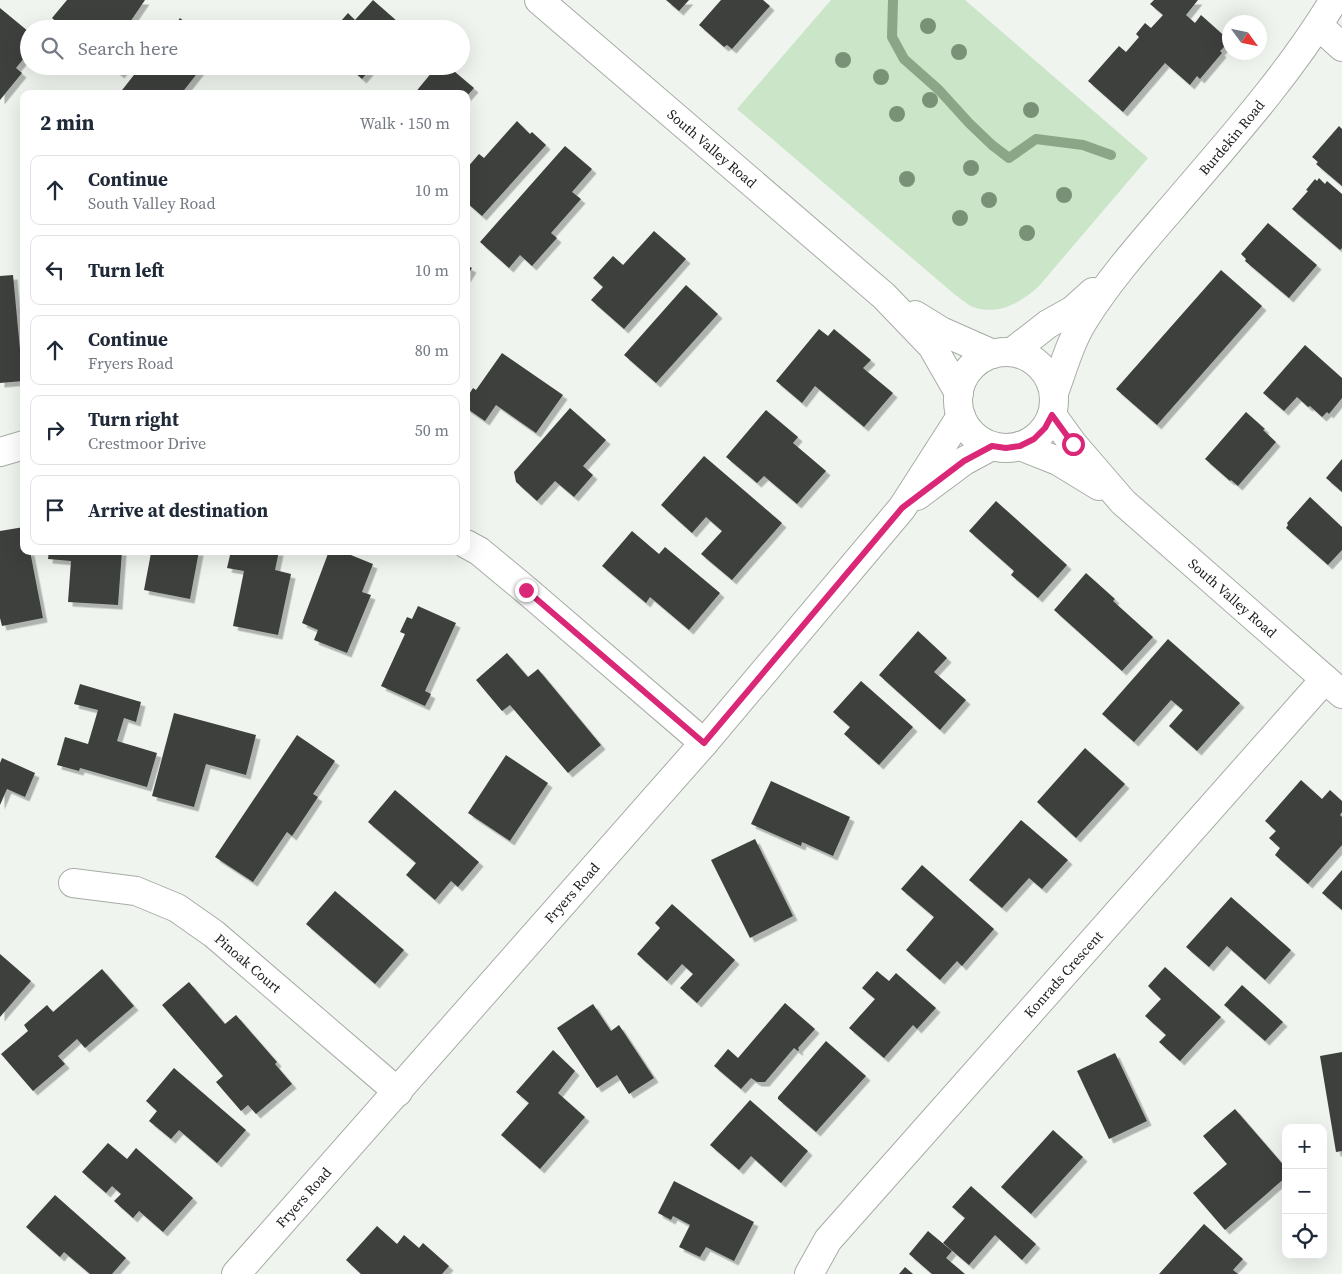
<!DOCTYPE html>
<html lang="en">
<head>
<meta charset="utf-8">
<style>
	body { margin:0; font-family:"Source Serif 4",serif; background:#f2f2f3; color:#1f2937 }
	.controls { position:absolute; right:15px; bottom:15px; display:grid; overflow:hidden; border-radius:10px; box-shadow:0 5px 20px #0002 }
	.controls button { width:45px; height:45px; display:grid; place-items:center; padding:0; border:0; border-bottom:1px solid #e0e1e3; background:#fff; color:#1f2937; font:25px sans-serif }
	.compass { position:absolute; left:1222px; top:15px; width:45px; height:45px; border-radius:50%; background:#fff; box-shadow:0 5px 20px #0002; rotate:123deg }
	.stop { position:absolute; width:15px; height:15px; margin:-11px; border:4px solid #db2777; border-radius:50%; background:#fff }
	.stop.end { background:#db2777; border-color:#fff; box-shadow:0 1px 5px #0008 }
	.list { margin:0; padding:0; list-style:none }
	h2 { display:flex; justify-content:space-between; align-items:center; height:65px; margin:0; padding:0 20px; font-size:21px }
	h2 small { font-size:16px; font-weight:400; color:#747a83 }
	.list li { display:grid; grid-template-columns:32px 1fr auto; gap:15px; align-items:center; box-sizing:border-box; height:70px; margin:0 10px 10px; padding:0 10px; border:1px solid #e0e1e3; border-radius:10px }
	.list b { display:block; font-size:19px; white-space:nowrap }
	.list p { margin:0; font-size:16px; white-space:nowrap; color:#747a83 }
	.list em { font-size:16px; font-style:normal; color:#747a83 }
	.icon { flex:none; width:28px; height:28px; fill:none; stroke:currentColor; stroke-width:2; stroke-linecap:round; stroke-linejoin:round }
	.map { position:relative; flex:none; width:1342px; height:1274px; overflow:hidden }
	.search { position:absolute; background:#fff; box-shadow:0 5px 20px #0002; left:20px; top:20px; width:450px; height:55px; display:flex; align-items:center; gap:12px; box-sizing:border-box; padding:0 18px; border-radius:28px; color:#747a83; font-size:19px }
	.panel { position:absolute; background:#fff; box-shadow:0 5px 20px #0002; left:20px; top:90px; width:450px; height:465px; border-radius:10px }
	.map>svg:first-child { display:block }
	.green { fill:#cae5c7 }
	.lines { fill:none; stroke-linecap:round; stroke-linejoin:round }
	.stream { stroke:#8aa687; stroke-width:10 }
	.building { fill:#3d413c; filter:url(#shadow) }
	.street-casing { stroke:#a7aca6; stroke-width:30 }
	.secondary-casing { stroke:#a7aca6; stroke-width:30 }
	.street { stroke:#fff; stroke-width:28 }
	.secondary { stroke:#fff; stroke-width:28 }
	.tree { fill:#799277 }
	.route { stroke:#db2777; stroke-width:6 }
	.labels { text-anchor:middle; dominant-baseline:central; stroke-width:5; stroke-linejoin:round; paint-order:stroke }
	.street-label { font-size:14px; fill:#1b1d1b; stroke:#fff }
</style>
</head>
<body>
<div class="map">
<svg width="1342" height="1274" viewBox="0 0 1342 1274">
	<defs>
		<filter id="shadow"><feDropShadow dx="4.5" dy="4.5" stdDeviation="0" flood-color="#0004"/></filter>
	</defs>
	<rect width="100%" height="100%" fill="#eff4ee"/>
	<!-- green -->
	<path class="green" d="M831,0H965L1148,158L1039,286C1022,302 998,316 973,307C966,304 959,297 953,293L737,109Z"/>
	<g class="lines">
		<!-- stream -->
		<path class="stream" d="M893,0L892,37L904,59L939,90L969,123L992,145L1009,158L1036,139L1083,145L1111,155"/>
	</g>
	<!-- building -->
	<g class="building">
		<path d="M67,0H145L130,22L138,29H64L52,18Z"/>
		<path d="M373,0L406,29H334L348,13L355,20Z"/>
		<path d="M666,0H689L679,11Z"/>
		<path d="M721,0H763L770,6L732,49L727,45L724,47L699,25Z"/>
		<path d="M1154,0H1198L1186,15L1195,23L1201,15L1230,41L1220,51L1222,53L1200,79L1197,76L1190,85L1165,63L1123,112L1088,81L1119,46L1126,52L1139,37L1136,34L1145,23L1151,28L1163,15L1150,4Z"/>
		<path d="M0,8L29,32V52L16,68L22,73L0,100Z"/>
		<path d="M180,18L193,29H172Z"/>
		<path d="M110,66H126L120,74Z"/>
		<path d="M141,66H203L181,94H119Z"/>
		<path d="M348,66H373L362,79Z"/>
		<path d="M437,66H448L474,88L466,97V94H414Z"/>
		<path d="M517,121L530,134L532,132L546,145L482,216L466,202V169L479,154L484,158Z"/>
		<path d="M1339,126L1342,129V186L1316,164L1318,162L1312,157Z"/>
		<path d="M565,146L592,169L572,192L581,199L551,233L557,238L532,266L520,255L509,268L480,242Z"/>
		<path d="M1319,178L1325,184L1327,181L1342,194V248L1340,250L1292,209L1308,191L1306,190L1315,179L1317,181Z"/>
		<path d="M1268,223L1317,265L1289,298L1245,261L1246,259L1241,254Z"/>
		<path d="M654,231L686,259L624,329L591,300L603,287L593,278L613,256L623,265Z"/>
		<path d="M466,265L472,268L466,278Z"/>
		<path d="M1221,270L1262,306L1157,425L1116,389Z"/>
		<path d="M13,275L23,381L0,383V276Z"/>
		<path d="M686,285L718,314L656,383L624,355Z"/>
		<path d="M819,329L828,336L834,329L871,360L863,368L893,393L864,427L815,386L802,403L776,381Z"/>
		<path d="M1305,345L1342,378V398L1329,414L1327,412L1322,417L1310,406L1308,407L1297,397L1284,411L1263,393Z"/>
		<path d="M502,353L563,395L536,433L496,405L485,421L466,408V399L473,388L476,390Z"/>
		<path d="M570,408L606,440L583,466L593,475L574,497L555,481L537,501L516,482L514,472Z"/>
		<path d="M766,410L798,437L793,443L826,471L797,504L764,476L757,483L726,457Z"/>
		<path d="M1246,412L1265,429L1263,430L1276,442L1238,486L1231,480L1230,481L1205,459Z"/>
		<path d="M704,456L782,523L732,580L701,554L722,531L706,517L692,533L661,505Z"/>
		<path d="M1342,459V492L1326,478Z"/>
		<path d="M1310,497L1342,527V550L1328,565L1286,528L1288,525L1287,523Z"/>
		<path d="M996,501L1067,565L1038,598L1011,575L1014,571L969,531Z"/>
		<path d="M24,527V551H30L43,618L2,626L0,618V531Z"/>
		<path d="M632,531L659,554L665,547L720,593L689,630L650,597L646,603L602,566Z"/>
		<path d="M49,551H122L118,605L68,602L71,561L48,559Z"/>
		<path d="M145,551H199L190,599L144,590L151,553Z"/>
		<path d="M231,551H279L275,570L291,574L278,635L233,626L244,571L227,568Z"/>
		<path d="M329,551H341L373,564L362,592L371,595L347,653L314,640L318,630L302,623Z"/>
		<path d="M1086,573L1115,599L1113,601L1153,637L1122,671L1054,610Z"/>
		<path d="M418,606L456,623L425,691L431,694L425,706L381,686L405,634L400,632L407,617L412,619Z"/>
		<path d="M918,631L947,658L934,672L966,700L940,730L879,675Z"/>
		<path d="M1168,639L1240,703L1197,751L1169,726L1183,710L1171,700L1134,742L1102,714Z"/>
		<path d="M507,653L528,677L538,669L601,745L568,773L510,705L502,711L476,680Z"/>
		<path d="M861,681L913,727L879,765L844,734L850,727L833,712Z"/>
		<path d="M80,684L141,702L136,722L124,718L117,741L157,753L147,787L80,768L79,771L57,765L65,737L88,744L98,710L74,704Z"/>
		<path d="M174,713L256,735L246,775L206,764L194,807L152,796Z"/>
		<path d="M297,735L335,761L313,794L318,797L292,836L287,832L253,882L215,857Z"/>
		<path d="M1085,748L1125,784L1076,838L1037,802Z"/>
		<path d="M506,755L548,783L510,841L468,813Z"/>
		<path d="M2,758L35,773L25,797L7,789L0,805V763Z"/>
		<path d="M1301,780L1322,799L1330,790L1342,801V812L1340,815L1342,817V845L1308,884L1275,855L1280,848L1269,838L1276,831L1265,821Z"/>
		<path d="M771,781L850,817L833,856L802,842L801,846L751,824Z"/>
		<path d="M395,790L479,862L458,887L451,881L435,900L406,875L416,863L368,822Z"/>
		<path d="M1021,820L1068,860L1042,889L1029,878L1002,908L969,880Z"/>
		<path d="M755,839L793,916L750,938L711,860Z"/>
		<path d="M922,865L994,929L962,966L957,961L940,980L906,950L934,917L901,889Z"/>
		<path d="M1342,870V910L1322,893Z"/>
		<path d="M335,891L404,950L375,984L306,924Z"/>
		<path d="M1231,897L1291,950L1265,980L1227,946L1209,967L1186,947Z"/>
		<path d="M672,904L735,960L697,1003L680,988L693,974L682,964L667,981L637,954L660,928L655,923Z"/>
		<path d="M0,954L31,981L0,1017Z"/>
		<path d="M1165,967L1221,1017L1180,1061L1159,1042L1166,1035L1145,1016L1161,999L1148,986Z"/>
		<path d="M102,969L134,1006L85,1048L77,1039L58,1056L65,1064L33,1091L1,1054L28,1031L24,1025L47,1005L53,1012Z"/>
		<path d="M877,971L889,981L896,973L936,1008L917,1029L913,1025L884,1058L849,1028L875,999L862,988Z"/>
		<path d="M189,982L225,1024L236,1015L277,1062L275,1064L292,1084L256,1114L248,1105L241,1111L216,1082L223,1076L162,1005Z"/>
		<path d="M1242,985L1283,1022L1265,1041L1224,1005Z"/>
		<path d="M785,1003L815,1029L798,1048L799,1050L798,1051L794,1048L765,1082H757L751,1078L741,1089L714,1066L728,1049L738,1058Z"/>
		<path d="M593,1004L611,1031L619,1025L654,1078L629,1094L617,1075L597,1088L557,1028Z"/>
		<path d="M826,1041L866,1076L816,1132L778,1099V1097Z"/>
		<path d="M553,1050L575,1071L558,1093L585,1117L540,1169L501,1135L529,1103L516,1092Z"/>
		<path d="M1342,1052V1151L1336,1152L1320,1056Z"/>
		<path d="M1115,1053L1147,1121L1109,1139L1077,1071Z"/>
		<path d="M174,1068L246,1130L217,1163L179,1130L171,1139L149,1121L157,1111L146,1101Z"/>
		<path d="M750,1100L808,1151L781,1183L751,1156L739,1170L710,1145Z"/>
		<path d="M1235,1109L1286,1168V1177L1225,1230L1193,1193L1227,1164L1203,1136Z"/>
		<path d="M1053,1130L1083,1157L1031,1214L1001,1187Z"/>
		<path d="M108,1143L127,1159L136,1148L193,1198L163,1232L139,1211L133,1218L114,1201L121,1194L112,1186L106,1193L82,1172Z"/>
		<path d="M674,1181L754,1222L734,1261L706,1247L700,1257L679,1247L690,1225L673,1216L671,1220L658,1213Z"/>
		<path d="M971,1186L1036,1244L1022,1260L995,1235L969,1265L943,1243L965,1218L952,1207Z"/>
		<path d="M55,1195L126,1258L112,1274H90L64,1252L60,1257L26,1227Z"/>
		<path d="M1204,1224L1243,1259L1233,1270L1238,1274H1159Z"/>
		<path d="M377,1226L397,1244L404,1235L419,1248L423,1243L449,1266L442,1274H361L346,1260Z"/>
		<path d="M928,1231L952,1251L946,1258L965,1274H932L909,1254Z"/>
		<path d="M905,1267L913,1274H899Z"/>
	</g>
	<g class="lines">
		<!-- street casing -->
		<g class="street-casing">
			<g id="street">
				<path d="M1319,26L1342,47"/>
				<path d="M0,452L24,445"/>
				<path d="M466,544L479,551L526,590L704,743"/>
				<path id="s1" d="M73,883L136,891L177,908L214,934L398,1092"/>
				<path id="s2" d="M809,1274L828,1240L1325,679"/>
			</g>
		</g>
		<!-- secondary casing -->
		<g class="secondary-casing">
			<g id="secondary">
				<path id="s3" d="M539,0L884,296L932,346L959,393"/>
				<path d="M915,315L941,331L993,354"/>
				<path d="M1012,352L1048,324L1073,310L1093,292"/>
				<circle cx="1006" cy="400" r="48"/>
				<path id="s4" d="M1054,393C1063,369 1070,342 1084,320C1109,280 1140,245 1171,209C1228,142 1288,76 1334,0"/>
				<path id="s5" d="M1052,415L1073,444L1123,502L1342,694"/>
				<path d="M1020,446L1058,461L1099,486"/>
				<path d="M917,496L964,461L992,446"/>
				<path id="s6" d="M236,1274L704,743L902,508L961,416"/>
			</g>
		</g>
		<!-- street -->
		<use href="#street" class="street"/>
		<!-- secondary -->
		<use href="#secondary" class="secondary"/>
	</g>
	<!-- trees -->
	<g class="tree">
		<circle cx="928" cy="26" r="8"/>
		<circle cx="959" cy="52" r="8"/>
		<circle cx="843" cy="60" r="8"/>
		<circle cx="881" cy="77" r="8"/>
		<circle cx="930" cy="100" r="8"/>
		<circle cx="1031" cy="110" r="8"/>
		<circle cx="897" cy="114" r="8"/>
		<circle cx="971" cy="168" r="8"/>
		<circle cx="907" cy="179" r="8"/>
		<circle cx="1064" cy="195" r="8"/>
		<circle cx="989" cy="200" r="8"/>
		<circle cx="960" cy="218" r="8"/>
		<circle cx="1027" cy="233" r="8"/>
	</g>
	<g class="lines">
		<!-- route -->
		<path class="route" d="M526,590L704,743L902,508L964,461L992,446L1006,448L1020,446L1034,439L1045,428L1052,415L1073,444"/>
	</g>
	<g class="labels">
		<!-- street labels -->
		<g class="street-label">
			<text stroke="none"><textPath href="#s4" startOffset="314">Burdekin Road</textPath></text>
			<text stroke="none"><textPath href="#s3" startOffset="228">South Valley Road</textPath></text>
			<text stroke="none"><textPath href="#s5" startOffset="258">South Valley Road</textPath></text>
			<text stroke="none"><textPath href="#s6" startOffset="508">Fryers Road</textPath></text>
			<text stroke="none"><textPath href="#s1" startOffset="198">Pinoak Court</textPath></text>
			<text stroke="none"><textPath href="#s2" startOffset="394">Konrads Crescent</textPath></text>
			<text stroke="none"><textPath href="#s6" startOffset="102">Fryers Road</textPath></text>
		</g>
	</g>
</svg>
<div class="controls">
<button>+</button>
<button>−</button>
<button><svg class="icon" aria-label="locate" viewBox="0 0 24 24"><circle cx="12" cy="12" r="6"/><path d="M12 2v4M12 18v4M2 12h4M18 12h4"/></svg></button>
</div>
<svg class="compass" viewBox="-18 -18 36 36"><path d="M0-13l5 13h-10z" fill="#e53935"/><path d="M0 13l5-13h-10z" fill="#747a83"/></svg>
<div class="stop" style="left:1073px;top:444px"></div>
<div class="stop end" style="left:526px;top:590px"></div>
<div class="search"><svg class="icon" aria-label="search" viewBox="0 0 24 24"><circle cx="10" cy="10" r="6"/><path d="M15 15l6 6"/></svg>Search here</div>
<section class="panel">
<h2>2 min<small>Walk · 150 m</small></h2>
<ul class="list">
<li><svg class="icon" aria-label="ahead" viewBox="0 0 24 24"><path d="M12 20V5M6 11l6-6 6 6"/></svg><div><b>Continue</b><p>South Valley Road</p></div><em>10 m</em></li>
<li><svg class="icon" aria-label="left" viewBox="0 0 24 24"><path d="M17 20v-9H6M10 6l-5 5 5 5"/></svg><div><b>Turn left</b></div><em>10 m</em></li>
<li><svg class="icon" aria-label="ahead" viewBox="0 0 24 24"><path d="M12 20V5M6 11l6-6 6 6"/></svg><div><b>Continue</b><p>Fryers Road</p></div><em>80 m</em></li>
<li><svg class="icon" aria-label="right" viewBox="0 0 24 24"><path d="M7 20v-9h11M14 6l5 5-5 5"/></svg><div><b>Turn right</b><p>Crestmoor Drive</p></div><em>50 m</em></li>
<li><svg class="icon" aria-label="arrive" viewBox="0 0 24 24"><path d="M6 21V4h12l-3 4 3 4H6"/></svg><div><b>Arrive at destination</b></div></li>
</ul>
</section>
</div>
</body>
</html>
